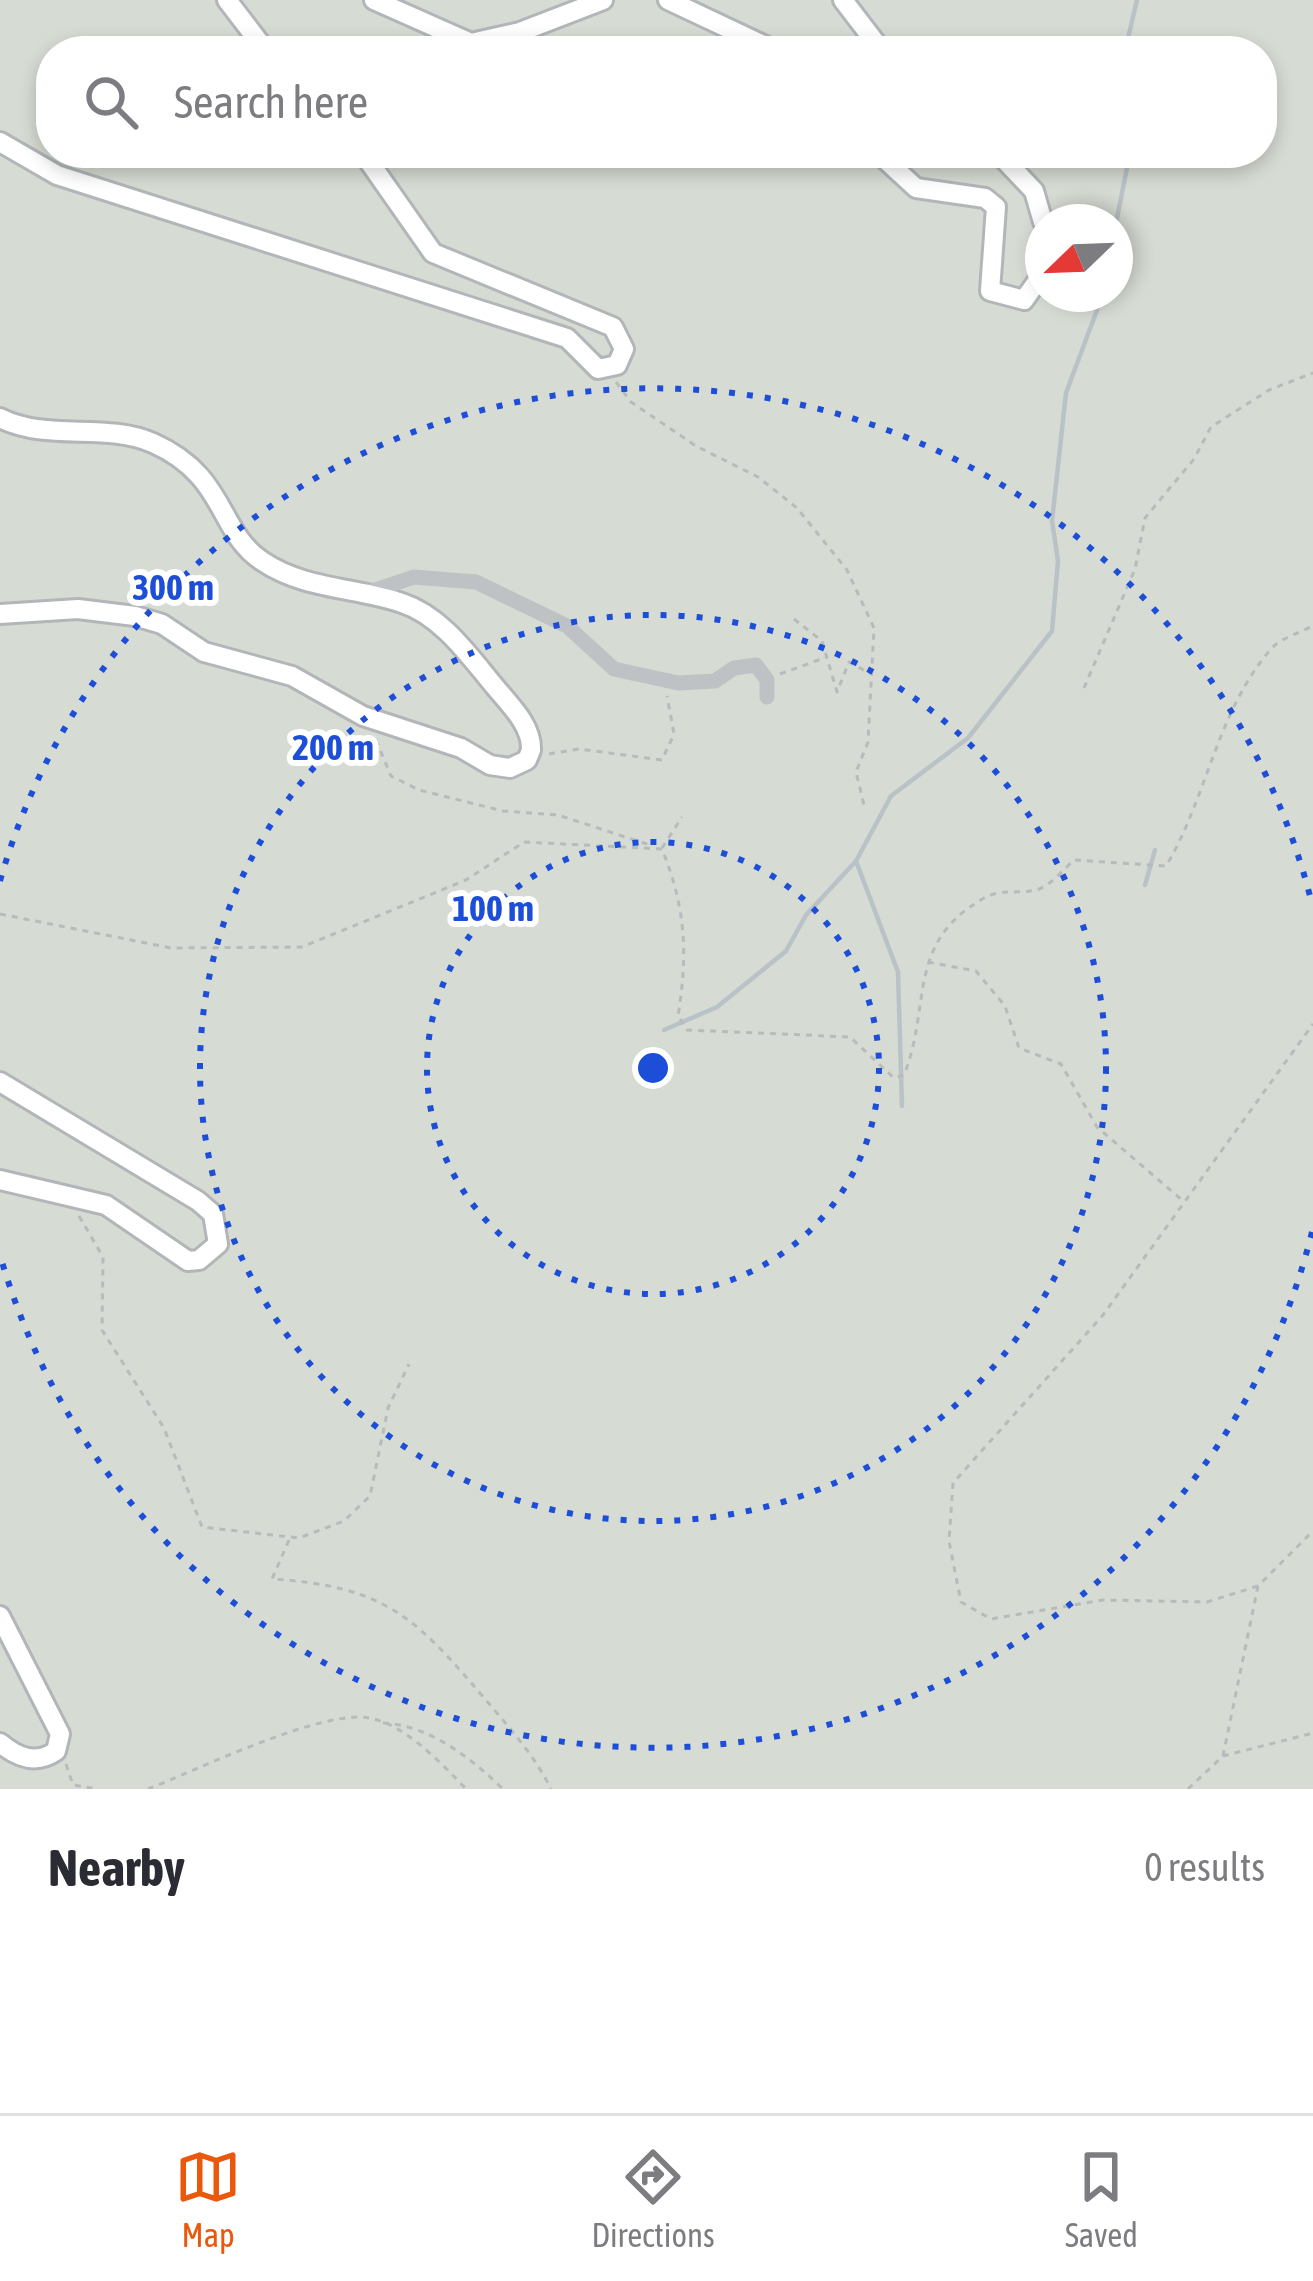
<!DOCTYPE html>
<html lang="en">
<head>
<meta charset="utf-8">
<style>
	body { margin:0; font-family:"Asap Condensed",sans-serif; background:#f7f7f7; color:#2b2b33 }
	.compass { position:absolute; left:1025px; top:204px; width:108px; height:108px; border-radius:50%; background:#fff; box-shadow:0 6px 18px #0003; rotate:247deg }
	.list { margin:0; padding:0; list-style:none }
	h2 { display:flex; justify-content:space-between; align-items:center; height:156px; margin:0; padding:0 48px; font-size:51px }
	h2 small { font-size:39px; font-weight:400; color:#7c7c81 }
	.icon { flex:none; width:66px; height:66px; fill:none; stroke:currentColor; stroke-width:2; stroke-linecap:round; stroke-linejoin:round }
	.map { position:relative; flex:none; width:1313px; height:1789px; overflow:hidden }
	.search { position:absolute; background:#fff; box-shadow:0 6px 18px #0003; left:36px; right:36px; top:36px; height:132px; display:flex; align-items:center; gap:30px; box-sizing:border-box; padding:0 42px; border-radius:48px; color:#7c7c81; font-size:45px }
	.sheet { height:324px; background:#fff }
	nav { display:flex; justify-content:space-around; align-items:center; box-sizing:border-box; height:168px; border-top:3px solid #e1e1e2; background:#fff; font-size:33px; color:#7c7c81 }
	nav a { display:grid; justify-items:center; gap:6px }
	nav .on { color:#ea580c }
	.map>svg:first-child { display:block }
	.green { fill:#d6dbd3; fill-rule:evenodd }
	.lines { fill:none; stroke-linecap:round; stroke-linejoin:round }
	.stream { stroke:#b9c2c7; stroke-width:4.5 }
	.major-casing { stroke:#b2b6b9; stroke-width:24 }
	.path { stroke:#b8bbbc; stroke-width:3; stroke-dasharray:6 6; stroke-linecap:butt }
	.minor { stroke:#bec2c5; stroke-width:15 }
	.major { stroke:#fff; stroke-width:18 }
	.ring { fill:none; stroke:#1d4ed8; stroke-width:6; stroke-dasharray:6 12 }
	.centre { fill:#1d4ed8; stroke:#fff; stroke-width:6 }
	.ring-label { font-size:36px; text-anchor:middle; font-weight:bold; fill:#1d4ed8; stroke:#fff; stroke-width:12; stroke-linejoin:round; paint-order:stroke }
</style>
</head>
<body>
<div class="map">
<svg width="1313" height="1789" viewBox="0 0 1313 1789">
	<rect width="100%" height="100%" fill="#f5f5f2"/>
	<!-- green -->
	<path class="green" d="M0,0H1313V1789H0ZM51,51H1262V153H51ZM1043,222H1115V294H1043Z"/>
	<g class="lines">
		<!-- stream -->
		<g class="stream">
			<path d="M1125,51L1137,0"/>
			<path d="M1115,228L1130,153"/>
			<path d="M856,861L898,972L902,1106"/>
			<path d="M1145,885L1155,850"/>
			<path d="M664,1030L717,1007L786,951L806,915L856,861L891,796L968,738L1052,631L1058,561L1052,521L1066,393L1103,294"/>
		</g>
		<!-- major casing -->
		<g class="major-casing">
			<g id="major">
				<path d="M227,0L266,51"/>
				<path d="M374,0L471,43L520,32L603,0"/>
				<path d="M668,0L776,51"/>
				<path d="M843,0L882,51"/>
				<path d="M0,142L57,175L567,338L598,369L617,365L624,349L613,327L433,253L363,153"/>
				<path d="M878,153L916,188L985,198L996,207L990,291L1024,300L1043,273"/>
				<path d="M998,153L1034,191L1043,222"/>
				<path d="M0,418C48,442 105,422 153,443C227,476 217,531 262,561C305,590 356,587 402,603C442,616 470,657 496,688C511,706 532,726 531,750L527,760L510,768L490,765L461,748L363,716L292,676L204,652L162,624L135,616L78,609L0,614"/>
				<path d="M0,1082L198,1201L213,1214L218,1244L199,1260L188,1261L106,1205L0,1180"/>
				<path d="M0,1616L60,1734L56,1751C36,1765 18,1758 0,1743"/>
			</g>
		</g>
		<!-- path -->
		<g class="path">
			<path d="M616,382L631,402L696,446L758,477L797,508L847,570L874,628L868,742L856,772L864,805"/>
			<path d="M794,619L822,641L837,692L849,662L871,674"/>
			<path d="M780,674L827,657"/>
			<path d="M1084,688L1135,569L1145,518L1194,459L1211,427L1269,390L1313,373"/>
			<path d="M376,740L391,776L419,790L503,811L558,815L653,846"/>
			<path d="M549,754L579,749L662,760L674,734L667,696"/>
			<path d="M662,848L682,817"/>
			<path d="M0,914L171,948L302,947L466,880L524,842L662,849C686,908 688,954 678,1016L687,1030L850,1037L894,1078L904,1075C932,1005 905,943 984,898C1001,888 1021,895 1039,889C1051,885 1064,869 1074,860L1166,866C1207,798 1217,710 1272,648C1281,638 1301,632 1313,626"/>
			<path d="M928,962L976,971L1005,1006L1019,1048L1061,1064L1097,1127L1182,1200"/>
			<path d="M79,1216L103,1257L102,1330L164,1428L202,1527L299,1538L344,1521L370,1496L388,1408L409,1364"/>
			<path d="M289,1540L272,1579C383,1586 415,1616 484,1698C508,1726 535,1756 551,1789"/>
			<path d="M1258,1586L1207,1602L1103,1600L991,1619L961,1602L949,1541L953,1483L1103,1315L1313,1024"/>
			<path d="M383,1723C429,1725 471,1758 503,1789"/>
			<path d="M1223,1756L1258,1586L1313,1531"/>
			<path d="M66,1764L73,1785L97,1789"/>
			<path d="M148,1789C197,1770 322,1709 369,1718C405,1724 442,1764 466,1789"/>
			<path d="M1188,1789L1223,1756L1313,1733"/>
		</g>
		<!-- minor -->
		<path class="minor" d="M366,593L414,577L476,582L567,626L614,669L678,683L715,681L734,668L756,665L767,680V697"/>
		<!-- major -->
		<use href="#major" class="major"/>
	</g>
	<!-- distance rings -->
	<g class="ring">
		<circle cx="653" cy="1068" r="226"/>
		<circle cx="653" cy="1068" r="453"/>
		<path d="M1312 1232A679 679 0 0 1 0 1255M0 881A679 679 0 0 1 1312 904"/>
	</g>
	<circle cx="653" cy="1068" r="18" class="centre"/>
	<g class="ring-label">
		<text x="173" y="600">300 m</text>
		<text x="333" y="760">200 m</text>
		<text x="493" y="921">100 m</text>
	</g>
</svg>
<svg class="compass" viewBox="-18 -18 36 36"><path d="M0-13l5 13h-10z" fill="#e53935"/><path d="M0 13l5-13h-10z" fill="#7c7c81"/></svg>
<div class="search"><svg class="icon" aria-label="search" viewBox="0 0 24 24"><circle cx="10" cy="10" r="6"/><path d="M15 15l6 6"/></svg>Search here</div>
</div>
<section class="sheet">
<h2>Nearby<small>0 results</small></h2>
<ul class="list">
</ul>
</section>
<nav>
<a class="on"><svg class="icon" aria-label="map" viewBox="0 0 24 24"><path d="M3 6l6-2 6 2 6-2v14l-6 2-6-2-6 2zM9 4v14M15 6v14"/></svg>Map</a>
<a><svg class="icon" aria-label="directions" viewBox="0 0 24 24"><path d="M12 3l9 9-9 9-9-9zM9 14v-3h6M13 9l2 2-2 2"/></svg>Directions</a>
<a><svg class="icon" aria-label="saved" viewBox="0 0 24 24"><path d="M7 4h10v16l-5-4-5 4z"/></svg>Saved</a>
</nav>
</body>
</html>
